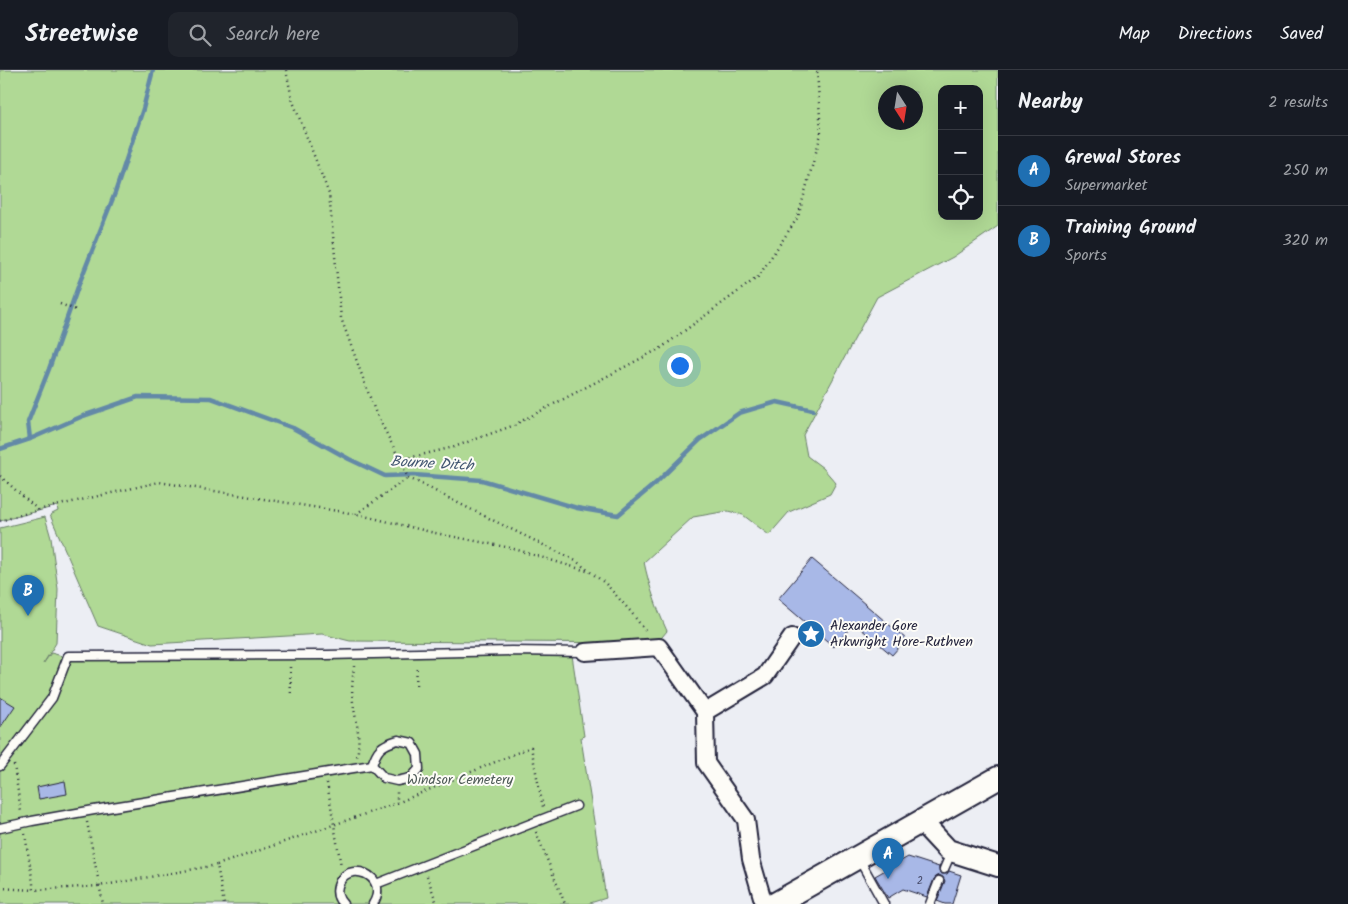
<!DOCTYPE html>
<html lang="en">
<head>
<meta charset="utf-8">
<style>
	body { margin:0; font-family:Kalam,sans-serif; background:#20242c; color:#f1f3f6 }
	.controls { position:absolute; right:15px; top:15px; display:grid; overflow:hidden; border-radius:10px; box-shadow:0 5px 20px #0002 }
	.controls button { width:45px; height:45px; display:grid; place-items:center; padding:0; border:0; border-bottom:1px solid #363941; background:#171b24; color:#f1f3f6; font:25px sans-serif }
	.compass { position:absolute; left:878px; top:15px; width:45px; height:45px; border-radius:50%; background:#171b24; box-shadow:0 5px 20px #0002; rotate:168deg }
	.you { position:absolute; left:679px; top:295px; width:18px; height:18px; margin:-12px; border:4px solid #fff; border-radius:50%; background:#1a73e8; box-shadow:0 0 0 8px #1a73e833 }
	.badge { display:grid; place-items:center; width:32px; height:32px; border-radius:50%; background:#1f6fb2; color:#fff; font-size:16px; font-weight:700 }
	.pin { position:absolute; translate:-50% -41px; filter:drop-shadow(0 1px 2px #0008) }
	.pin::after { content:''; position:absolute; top:26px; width:18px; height:15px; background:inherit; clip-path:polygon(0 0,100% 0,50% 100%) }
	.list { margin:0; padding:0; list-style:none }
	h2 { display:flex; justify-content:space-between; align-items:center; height:65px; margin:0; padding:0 20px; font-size:21px }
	h2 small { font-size:16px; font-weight:400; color:#9ea1a6 }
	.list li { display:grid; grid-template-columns:32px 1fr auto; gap:15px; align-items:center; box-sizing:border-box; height:70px; padding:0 20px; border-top:1px solid #363941 }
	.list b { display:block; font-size:19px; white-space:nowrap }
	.list p { margin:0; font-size:16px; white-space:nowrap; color:#9ea1a6 }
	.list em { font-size:16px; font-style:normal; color:#9ea1a6 }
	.icon { flex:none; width:28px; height:28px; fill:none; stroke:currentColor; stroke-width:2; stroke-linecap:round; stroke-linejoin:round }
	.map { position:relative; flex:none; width:998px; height:834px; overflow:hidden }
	header { display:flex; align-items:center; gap:30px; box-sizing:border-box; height:70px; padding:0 25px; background:#171b24; border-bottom:1px solid #363941 }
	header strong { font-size:24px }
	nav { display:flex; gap:28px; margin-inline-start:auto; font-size:18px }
	.search { width:350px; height:45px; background:#20242c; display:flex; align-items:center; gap:12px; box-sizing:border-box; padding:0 18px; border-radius:10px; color:#9ea1a6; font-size:19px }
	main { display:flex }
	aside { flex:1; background:#171b24 }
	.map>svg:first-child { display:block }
	.green { fill:#b0d995; stroke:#697e68; fill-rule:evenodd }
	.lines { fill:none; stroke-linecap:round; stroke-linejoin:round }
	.stream { stroke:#6389a7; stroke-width:4.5 }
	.building { fill:#a8b8e7; stroke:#22223b }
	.service-casing { stroke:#22223b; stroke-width:11 }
	.minor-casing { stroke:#22223b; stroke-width:20 }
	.tertiary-casing { stroke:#22223b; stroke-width:24 }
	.secondary-casing { stroke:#22223b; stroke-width:26 }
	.path { stroke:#22223b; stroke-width:2.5; stroke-dasharray:1 4; stroke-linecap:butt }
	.service { stroke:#fdfcf7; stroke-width:8 }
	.minor { stroke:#fdfcf7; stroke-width:16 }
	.tertiary { stroke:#fdfcf7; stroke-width:20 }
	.secondary { stroke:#fdfcf7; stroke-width:22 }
	.labels { text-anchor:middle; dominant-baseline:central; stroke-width:4; stroke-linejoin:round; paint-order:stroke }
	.number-label { font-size:11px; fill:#444866 }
	.poi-label { font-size:14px; fill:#22223b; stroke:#fdfcf7; text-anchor:start }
	.park-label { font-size:14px; fill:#4d5956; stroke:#fdfcf7 }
	.water-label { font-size:15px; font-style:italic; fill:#425671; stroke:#fdfcf7 }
</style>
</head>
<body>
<header>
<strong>Streetwise</strong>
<div class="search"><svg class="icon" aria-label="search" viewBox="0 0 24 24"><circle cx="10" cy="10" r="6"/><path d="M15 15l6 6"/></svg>Search here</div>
<nav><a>Map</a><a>Directions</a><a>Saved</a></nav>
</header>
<main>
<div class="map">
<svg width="998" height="834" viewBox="0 0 998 834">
	<rect width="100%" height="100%" fill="#eceef4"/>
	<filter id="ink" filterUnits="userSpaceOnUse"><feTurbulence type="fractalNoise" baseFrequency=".02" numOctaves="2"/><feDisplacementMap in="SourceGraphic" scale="10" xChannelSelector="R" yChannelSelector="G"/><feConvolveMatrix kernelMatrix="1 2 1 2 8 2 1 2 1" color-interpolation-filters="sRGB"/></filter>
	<g filter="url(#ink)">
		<!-- green -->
		<g class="green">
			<path d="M0,0H998V156L953,187L877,227L803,365L807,386L823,398L836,413L830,424L789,442L769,465L743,445L728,441L693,447L644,492C649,516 657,539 667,561L657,573L350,571L322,564L152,574L98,556L50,445L58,441L57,436L0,451ZM942,19H979V146H942ZM886,22H916V52H886Z"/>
			<path d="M45,447L51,468L58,519L56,573L43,594L51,583L66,587L109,588L572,585L584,666L581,667L582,675L606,828L587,834H0V458Z"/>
		</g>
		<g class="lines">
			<!-- stream -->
			<g class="stream">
				<path d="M30,369L28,352L49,299L79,214L115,123L143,39L153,0"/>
				<path d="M0,379L30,369L83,346L138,327L211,328L293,358L349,389L385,406L414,405L482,410L577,438L618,445L657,412L700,370L739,343L777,332L813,340"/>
			</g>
		</g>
		<!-- building -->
		<g class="building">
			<path d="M812,489L906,569L892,585L854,553L834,577L778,529Z"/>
			<path d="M0,627L15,636L0,658Z"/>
			<path d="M65,711L67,724L39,729L37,717Z"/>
			<path d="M908,787L939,797V802L942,804H947L949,801L961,805L952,834H945L937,831L945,811L943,807L939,805L934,809L927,827L903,819L888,828L875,806Z"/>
		</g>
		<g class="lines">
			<!-- service casing -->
			<g class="service-casing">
				<g id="service">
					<path d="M398,670L412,673L418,684L419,699L411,708L397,711L384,708L372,695C377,679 381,675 398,670Z"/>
					<path d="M0,696L52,628L68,586L327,585L511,581L585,582"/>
					<path d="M0,758L32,751L94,740L372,695"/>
					<path d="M859,789L884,834"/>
					<path d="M944,799L951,783"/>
					<path d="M376,814L576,736"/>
					<path d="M343,834C338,829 336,823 338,816C346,788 391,805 373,834"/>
					<path d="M930,834L939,811"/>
				</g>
			</g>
			<!-- minor casing -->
			<g class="minor-casing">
				<g id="minor">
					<path d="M585,582L659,577L705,642"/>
					<path d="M764,834L751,789L746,750L706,693L705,642L765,606L792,567"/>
				</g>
			</g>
			<!-- tertiary casing -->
			<g class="tertiary-casing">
				<path id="tertiary" d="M921,751L948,780L998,796"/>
			</g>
			<!-- secondary casing -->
			<g class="secondary-casing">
				<path id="secondary" d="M775,834L998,708"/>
			</g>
			<!-- path -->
			<g class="path">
				<path d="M286,0L292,29L329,124L341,248L375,341L400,390L454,377L512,356L661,278L758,207L798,147L821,64L817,0"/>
				<path d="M60,234L76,240"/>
				<path d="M400,390L408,408L420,413L454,431L576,491L606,514L631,542L646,562"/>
				<path d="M0,406L38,440"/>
				<path d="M356,444L408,408"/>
				<path d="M0,451L38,440L159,412L356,444L435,463L511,478L590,502"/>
				<path d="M354,596C353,607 351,620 353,632C356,653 361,665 357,687"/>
				<path d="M290,597L291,625"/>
				<path d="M416,615L417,595"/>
				<path d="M14,695L21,742"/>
				<path d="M327,713L341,796"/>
				<path d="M397,733L531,677L543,737"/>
				<path d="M87,752L103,834"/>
				<path d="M536,762L565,834"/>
				<path d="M25,764L34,820L99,816L217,795L224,834"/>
				<path d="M217,795L397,733V720"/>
				<path d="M427,806L437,834"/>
				<path d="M0,818L34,820"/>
			</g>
			<!-- service -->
			<use href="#service" class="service"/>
			<!-- minor -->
			<use href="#minor" class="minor"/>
			<!-- tertiary -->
			<use href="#tertiary" class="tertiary"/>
			<!-- secondary -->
			<use href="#secondary" class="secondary"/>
		</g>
	</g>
	<!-- icons -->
	<defs>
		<g id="sight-disc" transform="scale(1.4375)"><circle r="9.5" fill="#1f6fb2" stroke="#fdfcf7"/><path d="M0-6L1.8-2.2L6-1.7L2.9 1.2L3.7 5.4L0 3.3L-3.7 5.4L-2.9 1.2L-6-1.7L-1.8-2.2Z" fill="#fff"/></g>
	</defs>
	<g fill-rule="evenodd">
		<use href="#sight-disc" x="811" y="564"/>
	</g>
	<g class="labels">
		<!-- number labels -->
		<g class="number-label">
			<text x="920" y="811">2</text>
		</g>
		<!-- poi labels -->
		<g class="poi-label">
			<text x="830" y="556">Alexander Gore<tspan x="830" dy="16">Arkwright Hore-Ruthven</tspan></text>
		</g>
		<!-- park labels -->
		<g class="park-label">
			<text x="460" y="710">Windsor Cemetery</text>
		</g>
		<!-- water labels -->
		<g class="water-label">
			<text transform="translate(432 394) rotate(3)">Bourne Ditch</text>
		</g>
	</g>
</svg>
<div class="controls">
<button>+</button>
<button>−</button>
<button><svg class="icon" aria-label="locate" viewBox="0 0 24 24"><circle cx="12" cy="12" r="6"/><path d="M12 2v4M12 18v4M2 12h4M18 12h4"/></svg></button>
</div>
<svg class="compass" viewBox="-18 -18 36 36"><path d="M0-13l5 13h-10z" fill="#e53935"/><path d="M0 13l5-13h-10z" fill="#9ea1a6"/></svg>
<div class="you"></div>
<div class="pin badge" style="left:888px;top:809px">A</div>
<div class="pin badge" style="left:28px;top:546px">B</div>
</div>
<aside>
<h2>Nearby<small>2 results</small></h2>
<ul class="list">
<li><span class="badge">A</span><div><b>Grewal Stores</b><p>Supermarket</p></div><em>250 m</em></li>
<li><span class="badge">B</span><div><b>Training Ground</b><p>Sports</p></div><em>320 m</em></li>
</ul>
</aside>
</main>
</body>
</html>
